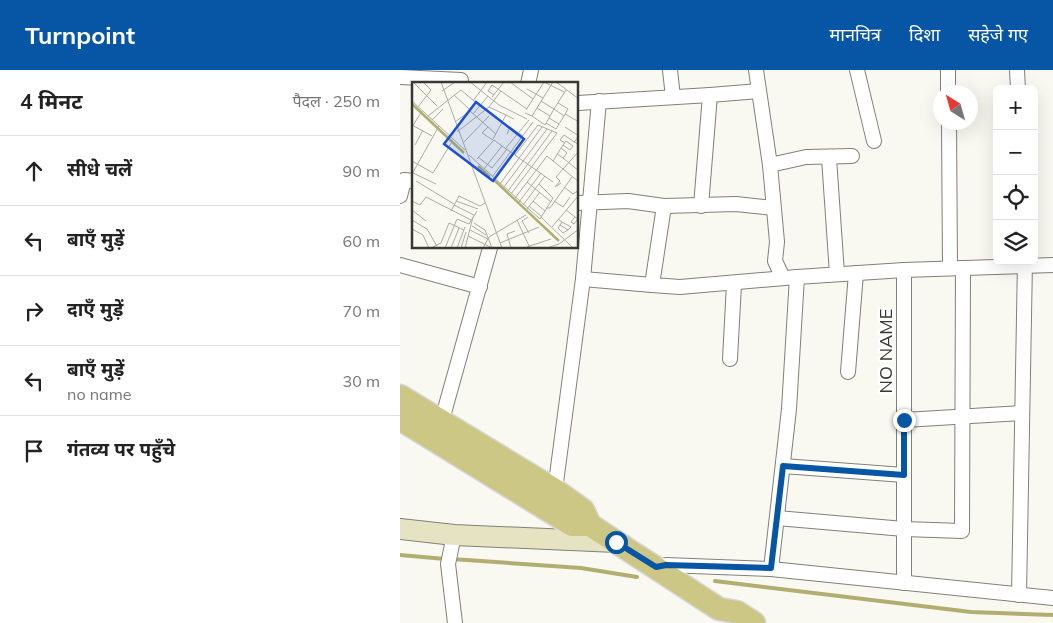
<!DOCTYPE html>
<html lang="hi">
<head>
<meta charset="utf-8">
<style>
	body { margin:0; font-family:Mulish,"Noto Sans Devanagari",sans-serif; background:#f6f6f6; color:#222 }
	.controls { position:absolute; right:15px; top:15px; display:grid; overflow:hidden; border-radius:8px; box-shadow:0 5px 20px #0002 }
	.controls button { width:45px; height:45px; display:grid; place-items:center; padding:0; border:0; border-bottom:1px solid #e0e0e0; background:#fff; color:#222; font:25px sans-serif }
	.compass { position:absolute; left:533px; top:15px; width:45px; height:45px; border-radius:50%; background:#fff; box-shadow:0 5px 20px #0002; rotate:323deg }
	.stop { position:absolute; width:15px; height:15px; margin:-11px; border:4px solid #0756a5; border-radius:50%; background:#fff }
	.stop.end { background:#0756a5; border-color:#fff; box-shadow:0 1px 5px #0008 }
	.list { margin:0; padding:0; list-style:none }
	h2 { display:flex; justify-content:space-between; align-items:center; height:65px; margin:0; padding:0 20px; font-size:21px }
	h2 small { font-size:16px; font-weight:400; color:#767676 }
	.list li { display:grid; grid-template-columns:32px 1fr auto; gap:15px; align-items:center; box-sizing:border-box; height:70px; padding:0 20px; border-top:1px solid #e0e0e0 }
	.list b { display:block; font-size:19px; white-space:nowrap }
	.list p { margin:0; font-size:16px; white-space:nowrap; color:#767676 }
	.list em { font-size:16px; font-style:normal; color:#767676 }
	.icon { flex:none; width:28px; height:28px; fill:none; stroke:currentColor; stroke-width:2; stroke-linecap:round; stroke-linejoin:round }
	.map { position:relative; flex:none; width:653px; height:553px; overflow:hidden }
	header { display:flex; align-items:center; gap:30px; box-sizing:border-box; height:70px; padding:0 25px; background:#0756a5; color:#fff }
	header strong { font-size:24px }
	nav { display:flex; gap:28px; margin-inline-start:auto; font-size:18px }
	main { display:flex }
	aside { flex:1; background:#fff }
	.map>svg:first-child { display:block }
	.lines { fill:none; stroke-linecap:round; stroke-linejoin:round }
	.stream { stroke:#b2ae71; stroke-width:4 }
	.street-casing { stroke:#808079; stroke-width:16 }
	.secondary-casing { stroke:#808079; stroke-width:22 }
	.primary-casing { stroke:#d7d7d7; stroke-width:25 }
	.street { stroke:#fff; stroke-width:14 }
	.secondary { stroke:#e6e3c2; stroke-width:20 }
	.primary { stroke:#cdc785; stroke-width:22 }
	.route { stroke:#0756a5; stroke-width:6 }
	.labels { text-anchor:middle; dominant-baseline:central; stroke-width:5; stroke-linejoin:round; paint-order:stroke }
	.street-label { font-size:18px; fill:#383835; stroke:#fff }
	.inset-river { fill:none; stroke:#b2ae71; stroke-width:2.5 }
	.inset-road { fill:none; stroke:#acaca6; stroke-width:1 }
	.view { fill:#1d4ed8; fill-opacity:0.15; stroke:#1d4ed8; stroke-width:2.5 }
	.inset-edge { fill:none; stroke:#383835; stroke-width:2.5 }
</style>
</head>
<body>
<header>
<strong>Turnpoint</strong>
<nav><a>मानचित्र</a><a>दिशा</a><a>सहेजे गए</a></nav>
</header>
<main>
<aside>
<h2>4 मिनट<small>पैदल · 250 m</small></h2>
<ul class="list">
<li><svg class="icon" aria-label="ahead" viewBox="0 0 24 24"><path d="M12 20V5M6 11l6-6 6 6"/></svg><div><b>सीधे चलें</b></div><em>90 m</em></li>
<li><svg class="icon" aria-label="left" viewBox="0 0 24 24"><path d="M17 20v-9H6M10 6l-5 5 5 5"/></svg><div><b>बाएँ मुड़ें</b></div><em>60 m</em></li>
<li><svg class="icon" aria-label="right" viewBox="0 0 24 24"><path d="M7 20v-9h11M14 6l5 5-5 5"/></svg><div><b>दाएँ मुड़ें</b></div><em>70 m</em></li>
<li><svg class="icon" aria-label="left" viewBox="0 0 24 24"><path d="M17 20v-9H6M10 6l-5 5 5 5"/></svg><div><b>बाएँ मुड़ें</b><p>no name</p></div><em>30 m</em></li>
<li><svg class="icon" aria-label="arrive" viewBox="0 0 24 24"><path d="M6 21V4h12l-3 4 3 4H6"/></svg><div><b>गंतव्य पर पहुँचे</b></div></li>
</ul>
</aside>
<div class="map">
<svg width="653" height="553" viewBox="0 0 653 553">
	<rect width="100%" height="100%" fill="#faf9f1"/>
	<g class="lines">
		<!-- stream -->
		<g class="stream">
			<path d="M0,485L45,489"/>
			<path d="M52,489L181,498L237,507"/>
			<path d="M315,511L571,542L653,545"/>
		</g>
		<!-- street casing -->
		<g class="street-casing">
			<g id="street">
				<path d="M270,0L273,27"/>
				<path d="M356,0L370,95L377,172L375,191L383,208"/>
				<path d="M457,0L474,71"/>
				<path d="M548,0V22"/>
				<path d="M617,0L618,19"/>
				<path d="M0,7L61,10"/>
				<path d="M128,14L131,0"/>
				<path d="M178,33L310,25"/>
				<path d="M549,52L550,198"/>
				<path d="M429,88L437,204"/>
				<path d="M370,95L406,87L452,86"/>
				<path d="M0,126L4,110L14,111"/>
				<path d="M178,133L228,131L264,136L336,134L373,138"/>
				<path d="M264,136L252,215L280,217L397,207"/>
				<path d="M301,136L310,25L359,21"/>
				<path d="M0,195L80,217"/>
				<path d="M183,209L252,215"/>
				<path d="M330,289L334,214"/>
				<path d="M448,302L456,203"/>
				<path d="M504,350L621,343"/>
				<path d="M40,357L90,178"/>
				<path d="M383,396L504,405"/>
				<path d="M155,420L183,209L199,31"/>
				<path d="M377,448L504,459L562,461L563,198"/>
				<path d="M54,465L48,494L55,553"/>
				<path d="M256,497L266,495L371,499L653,528"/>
				<path d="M371,499L389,339L397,207L504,200"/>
				<path d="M504,513V200L653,195"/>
				<path d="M619,525L625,191"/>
			</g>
		</g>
		<!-- secondary casing -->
		<g class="secondary-casing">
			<path id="secondary" d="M0,459L54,465L216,472"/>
		</g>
		<!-- primary casing -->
		<g class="primary-casing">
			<g id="primary">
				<path d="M0,326L155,420L183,440L190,455L319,539L337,542L354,553"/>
				<path d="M0,349L172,455H190"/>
			</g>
		</g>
		<!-- street -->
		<use href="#street" class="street"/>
		<!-- secondary -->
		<use href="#secondary" class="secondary"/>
		<!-- primary -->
		<use href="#primary" class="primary"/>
	</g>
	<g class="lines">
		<!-- route -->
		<path class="route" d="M216,472L256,497L266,495L371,498L383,396L504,405V350"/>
	</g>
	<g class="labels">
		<!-- street labels -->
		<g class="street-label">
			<text transform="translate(485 281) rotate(-90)">NO NAME</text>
		</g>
	</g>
	<!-- overview -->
	<g transform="translate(12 12)">
		<rect width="166" height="166" fill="#faf9f1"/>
		<path class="inset-river" d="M0,22L52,71M66,84L78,95M81,97L147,159"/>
		<path class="inset-road" d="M1,0L25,24M29,0L90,166M58,0L87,23L115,37M98,0L121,17M132,0L152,10M144,0L167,17M115,7L131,16M30,9L43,0M42,13L57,27M82,13L76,9L80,3L115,27M80,15L92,0M0,19L53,68M61,19L75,0M129,19L142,27L154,8M146,21L156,27L152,34M6,25L19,8L11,0M77,25L94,33M125,26L138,34M114,28L132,0M113,31L120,34L141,0M61,32L76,14M153,32L167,40M16,34L49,8L68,24M120,34L133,43L137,36L142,27L152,34L147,42L137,36M20,38L31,27M43,40L58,29L84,52M134,41L144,47L147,42M0,43L20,54M0,45L10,29M76,45L70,51L81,58M153,45L167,54L162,60M45,50L77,25L89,9M95,52L98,45L111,54M81,57L94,33L102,37M52,60L77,34M153,61L148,58L152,53L167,63M3,63L11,48M94,66L117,38M145,72L151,76L155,71L149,66M57,73L128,137L141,116L127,102M66,75L80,86L95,67M151,76L167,89M65,77L82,58L90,64M0,79L21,91L41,58M141,79L151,63L154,59L161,64L158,68L151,63M72,87L90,64L141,100M1,91L24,102M0,92L27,44M80,95L121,40M4,99L42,122M115,100L139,120M149,101L143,105L148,99L144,95L167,69M88,102L130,45M92,105L135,47M152,105L161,112L167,108M96,109L140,49M99,112L145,51L126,43L103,73M103,116L135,74L167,100M0,119L8,123L14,115L59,138M44,119L66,127M121,119L133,129M142,119L151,125L158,115M107,120L129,91M42,123L62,133M111,123L133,94M117,124L129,134M134,126H138L160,95M115,127L128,110M0,128L14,139M154,128L167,138M39,129L47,114L68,124L73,121M116,135L110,139L117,151M129,135L161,166M163,135L159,140L162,142L165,138M146,137L150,140L159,145L156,148L148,143L150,140M0,138L15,147L25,164M105,138L118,166M62,141L73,148L80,166M148,143L146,146L151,151L156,148M60,144L74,153M140,145L167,113M0,147L11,153L17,166M58,148L76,157M56,154L80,166M88,161L127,145M19,166L29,161L37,141L52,148M33,166L45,137L57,142L65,129M39,166L47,146M45,166L53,145M49,166L54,150M53,166L61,135M71,166L77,155L114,133M99,166L95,152L103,149M112,166L139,157M135,166L147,162L167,147"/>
		<path class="view" d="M64,20L112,57L81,99L32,62Z"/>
		<rect width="166" height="166" class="inset-edge"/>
	</g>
</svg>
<div class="controls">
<button>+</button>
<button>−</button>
<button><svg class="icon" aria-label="locate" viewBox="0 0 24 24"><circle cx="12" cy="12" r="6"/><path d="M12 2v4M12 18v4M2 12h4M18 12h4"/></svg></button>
<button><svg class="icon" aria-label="layers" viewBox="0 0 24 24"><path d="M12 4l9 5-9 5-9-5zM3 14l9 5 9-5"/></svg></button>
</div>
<svg class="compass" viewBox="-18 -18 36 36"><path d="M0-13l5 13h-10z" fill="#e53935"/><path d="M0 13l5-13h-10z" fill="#767676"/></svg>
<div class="stop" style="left:216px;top:472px"></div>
<div class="stop end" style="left:504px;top:350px"></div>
</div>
</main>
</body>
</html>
